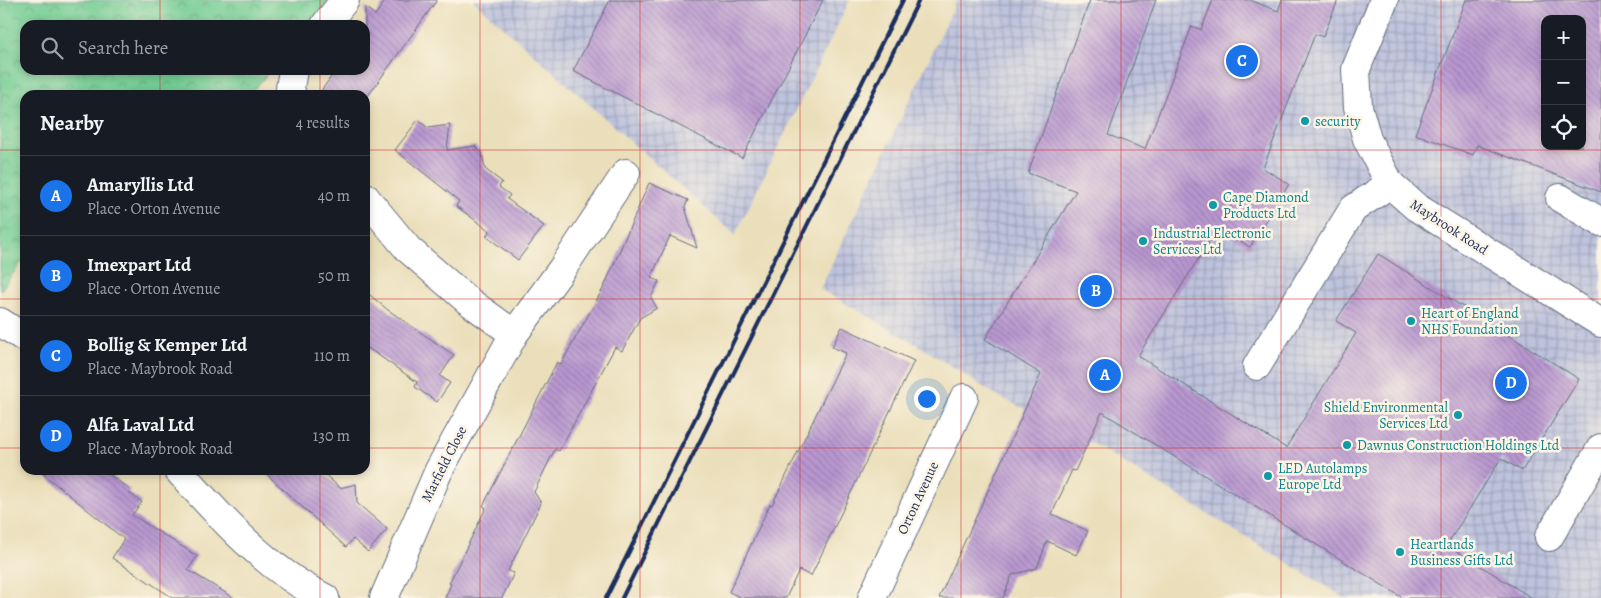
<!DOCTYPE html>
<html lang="en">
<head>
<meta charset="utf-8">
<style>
	body { margin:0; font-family:Alegreya,serif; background:#20242c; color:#f1f3f6 }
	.controls { position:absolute; right:15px; top:15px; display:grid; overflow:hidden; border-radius:10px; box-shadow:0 2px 8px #0003 }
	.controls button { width:45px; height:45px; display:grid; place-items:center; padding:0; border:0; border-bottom:1px solid #363941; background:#171b24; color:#f1f3f6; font:25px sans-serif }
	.you { position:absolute; left:926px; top:398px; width:18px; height:18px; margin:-12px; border:4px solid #fff; border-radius:50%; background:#1a73e8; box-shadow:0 0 0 8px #1a73e833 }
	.badge { display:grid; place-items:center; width:32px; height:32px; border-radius:50%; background:#1a73e8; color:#fff; font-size:16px; font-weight:700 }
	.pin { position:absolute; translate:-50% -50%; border:2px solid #fff; box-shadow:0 1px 5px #0006 }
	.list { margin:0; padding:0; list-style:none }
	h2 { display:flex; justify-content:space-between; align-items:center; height:65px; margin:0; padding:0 20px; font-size:21px }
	h2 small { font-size:16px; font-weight:400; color:#9ea1a6 }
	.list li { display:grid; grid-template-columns:32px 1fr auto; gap:15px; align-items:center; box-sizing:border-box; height:80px; padding:0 20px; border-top:1px solid #363941 }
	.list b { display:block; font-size:19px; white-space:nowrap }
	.list p { margin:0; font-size:16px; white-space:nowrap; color:#9ea1a6 }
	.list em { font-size:16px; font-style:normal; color:#9ea1a6 }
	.icon { flex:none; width:28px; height:28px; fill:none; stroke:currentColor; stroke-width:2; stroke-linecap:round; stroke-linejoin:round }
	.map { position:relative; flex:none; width:1601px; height:598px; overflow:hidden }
	.search { position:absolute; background:#171b24; box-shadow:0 2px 8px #0003; left:20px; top:20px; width:350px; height:55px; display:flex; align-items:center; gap:12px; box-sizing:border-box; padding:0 18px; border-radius:15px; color:#9ea1a6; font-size:19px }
	.panel { position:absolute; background:#171b24; box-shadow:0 2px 8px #0003; left:20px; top:90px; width:350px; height:385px; border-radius:15px }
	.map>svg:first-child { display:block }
	.industrial { fill:url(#industrial-grid); fill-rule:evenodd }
	.park { fill:url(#park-crowns); stroke:#467e78 }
	.building { fill:url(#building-back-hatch); fill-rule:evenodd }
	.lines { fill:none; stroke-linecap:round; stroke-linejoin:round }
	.minor-casing { stroke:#646d7f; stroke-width:30 }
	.minor { stroke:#fff; stroke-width:28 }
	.rail { stroke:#1b2f5e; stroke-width:4 }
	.grid { fill:none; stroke:#d62828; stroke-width:1; stroke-opacity:0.55 }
	.culture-dot { fill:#0f9aa8; stroke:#fcf5e5; stroke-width:2 }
	.labels { text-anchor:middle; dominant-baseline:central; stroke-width:5; stroke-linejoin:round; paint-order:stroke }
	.culture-label { font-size:14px; fill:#0d838f; stroke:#fcf5e5; text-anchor:start }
	.street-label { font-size:14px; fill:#1b2f5e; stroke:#fcf5e5 }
</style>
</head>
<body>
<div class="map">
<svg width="1601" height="598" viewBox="0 0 1601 598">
	<defs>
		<pattern id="industrial-grid" width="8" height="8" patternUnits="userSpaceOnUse" patternTransform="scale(1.25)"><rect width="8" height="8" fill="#bec3dd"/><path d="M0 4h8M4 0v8" fill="none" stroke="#9a9fb6"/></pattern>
		<pattern id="park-crowns" width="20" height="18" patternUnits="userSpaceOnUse" patternTransform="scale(1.25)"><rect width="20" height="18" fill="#72cc93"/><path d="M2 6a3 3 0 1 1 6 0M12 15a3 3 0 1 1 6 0" fill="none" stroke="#5da67b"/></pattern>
		<pattern id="building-back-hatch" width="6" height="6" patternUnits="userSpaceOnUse" patternTransform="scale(1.25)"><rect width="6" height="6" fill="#b998d0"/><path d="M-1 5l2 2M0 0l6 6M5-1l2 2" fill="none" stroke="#967cac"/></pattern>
	</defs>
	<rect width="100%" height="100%" fill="#fcf5e5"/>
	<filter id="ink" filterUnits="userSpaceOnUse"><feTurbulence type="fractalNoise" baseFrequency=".02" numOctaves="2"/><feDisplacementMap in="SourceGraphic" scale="10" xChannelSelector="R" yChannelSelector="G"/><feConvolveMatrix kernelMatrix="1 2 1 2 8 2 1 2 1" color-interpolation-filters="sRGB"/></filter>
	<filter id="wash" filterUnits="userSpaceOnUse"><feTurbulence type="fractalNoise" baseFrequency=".0096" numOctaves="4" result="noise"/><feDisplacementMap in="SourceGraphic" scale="20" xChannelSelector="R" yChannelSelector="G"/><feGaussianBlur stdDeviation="1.12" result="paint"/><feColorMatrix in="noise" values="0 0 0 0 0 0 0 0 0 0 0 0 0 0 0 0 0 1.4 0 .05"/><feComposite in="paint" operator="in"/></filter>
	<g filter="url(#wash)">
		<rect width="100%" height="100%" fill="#ebdfbb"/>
		<!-- industrial -->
		<g class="industrial">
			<path d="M473,0H850L735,235Z"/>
			<path d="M957,0H1601V598H1345L1074,432L999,397L918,345L820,289ZM1545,19H1582V146H1545Z"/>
		</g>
		<!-- park -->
		<path class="park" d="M0,0H330L309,25H25V70H271L249,95H25V258L0,291Z"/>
		<g id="blocks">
			<!-- building -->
			<g class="building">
				<path d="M386,0H437L365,100V95H318L336,70H365V7L375,15Z"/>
				<path d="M610,0H823L742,158L573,71Z"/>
				<path d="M1090,0H1156L1108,135L1145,149L1192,26L1201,30L1213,0H1250L1278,11L1282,0H1338L1323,37L1315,34L1263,168L1289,184L1250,247L1218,227L1138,356L1286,448L1356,333L1336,321L1378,254L1579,379L1522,471L1501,458L1447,545L1532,598H1403L1102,412L1075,471L1072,470L1052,514L1088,531L1076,555L1047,541L1037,568L1012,575L1003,598H939L1041,374L985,339L1076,191L1028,173Z"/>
				<path d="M1466,0H1601V192L1477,145L1473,155L1415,134ZM1545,19H1582V146H1545Z"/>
				<path d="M418,120L428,128L450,125L447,150L475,146L482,153L485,169L502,182L499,187L510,195L507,199L544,226L518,260L486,236L490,231L456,206L459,201L395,150Z"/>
				<path d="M649,183L688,200L685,207L697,248L670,236L651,278L659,281L651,298L657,308L640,318L622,351L615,347L559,451L555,449L534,492L541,503L508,571L514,573L502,598H445L451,584L449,583L486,508L483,506L557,362L561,364L604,287Z"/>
				<path d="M365,291L388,310L454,355L440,376L450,383L437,402L415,387L417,382L365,346Z"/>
				<path d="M842,327L914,361L811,576L799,570L786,598H742L729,592L770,504L772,505L846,353L832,347Z"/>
				<path d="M38,470H104L130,490L128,492L142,502L132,515L197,556L188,570L234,598H173L112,558L124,539Z"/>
				<path d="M262,470H320L340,488L356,484L357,503L387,529L368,552L353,539L346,547Z"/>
			</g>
		</g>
	</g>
	<g filter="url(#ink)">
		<use href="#blocks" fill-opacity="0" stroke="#646d7f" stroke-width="1"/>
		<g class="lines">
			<!-- minor casing -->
			<g class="minor-casing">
				<g id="minor">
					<path d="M1384,0L1356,69L1358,107L1367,139L1390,184L1416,207L1601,323"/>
					<path d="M325,25L345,0"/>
					<path d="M292,95L290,88L293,70"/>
					<path d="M365,197L408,249L467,300L514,334"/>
					<path d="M1560,198L1601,222"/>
					<path d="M0,322L25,338"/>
					<path d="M1257,366L1353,209L1390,184"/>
					<path d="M178,470C220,517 267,570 325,598"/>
					<path d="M1549,537L1601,448"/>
					<path d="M384,598L439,470L514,334L562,269L626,173"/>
					<path d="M872,598L964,398"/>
				</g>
			</g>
			<!-- minor -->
			<use href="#minor" class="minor"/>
			<!-- rail -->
			<g class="rail">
				<path d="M606,598L903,0"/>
				<path d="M622,598L919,0"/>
			</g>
		</g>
	</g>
	<!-- grid -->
	<path class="grid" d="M160,0V25M320,0V25M480,0V598M640,0V598M800,0V598M961,0V598M1121,0V598M1281,0V598M1441,0V598M160,70V95M320,70V95M0,150H25M365,150H1601M0,299H25M365,299H1601M0,448H25M365,448H1601M160,470V598M320,470V598"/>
	<!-- markers -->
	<g class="culture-dot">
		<circle cx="1305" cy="121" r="5"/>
		<circle cx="1213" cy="205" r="5"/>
		<circle cx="1143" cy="241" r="5"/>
		<circle cx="1411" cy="321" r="5"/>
		<circle cx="1458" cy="415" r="5"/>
		<circle cx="1347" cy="445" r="5"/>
		<circle cx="1268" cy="476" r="5"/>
		<circle cx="1400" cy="552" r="5"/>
	</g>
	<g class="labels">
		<!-- culture labels -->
		<g class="culture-label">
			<text x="1315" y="121">security</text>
			<text x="1223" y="197">Cape Diamond<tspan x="1223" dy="16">Products Ltd</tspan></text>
			<text x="1153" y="233">Industrial Electronic<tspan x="1153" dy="16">Services Ltd</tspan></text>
			<text x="1421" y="313">Heart of England<tspan x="1421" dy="16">NHS Foundation</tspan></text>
			<text x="1448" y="407" text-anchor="end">Shield Environmental<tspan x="1448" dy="16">Services Ltd</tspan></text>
			<text x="1357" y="445">Dawnus Construction Holdings Ltd</text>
			<text x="1278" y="468">LED Autolamps<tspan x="1278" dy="16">Europe Ltd</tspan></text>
			<text x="1410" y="544">Heartlands<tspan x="1410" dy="16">Business Gifts Ltd</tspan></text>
		</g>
		<!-- street labels -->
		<g class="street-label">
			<text transform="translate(1449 227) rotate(33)">Maybrook Road</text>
			<text transform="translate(444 464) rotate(-63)">Marfield Close</text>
			<text transform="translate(918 498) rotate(-65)">Orton Avenue</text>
		</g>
	</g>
</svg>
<div class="controls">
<button>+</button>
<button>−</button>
<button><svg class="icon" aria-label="locate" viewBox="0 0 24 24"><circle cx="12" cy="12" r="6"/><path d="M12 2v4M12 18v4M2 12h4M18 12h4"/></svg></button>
</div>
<div class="you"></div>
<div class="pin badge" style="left:1105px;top:375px">A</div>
<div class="pin badge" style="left:1096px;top:291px">B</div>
<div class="pin badge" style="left:1242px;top:61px">C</div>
<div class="pin badge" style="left:1511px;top:383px">D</div>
<div class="search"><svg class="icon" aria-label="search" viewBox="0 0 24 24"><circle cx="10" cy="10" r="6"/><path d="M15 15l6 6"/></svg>Search here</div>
<section class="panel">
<h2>Nearby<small>4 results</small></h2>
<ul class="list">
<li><span class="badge">A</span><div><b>Amaryllis Ltd</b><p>Place · Orton Avenue</p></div><em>40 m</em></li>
<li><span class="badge">B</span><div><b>Imexpart Ltd</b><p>Place · Orton Avenue</p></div><em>50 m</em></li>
<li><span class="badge">C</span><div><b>Bollig &amp; Kemper Ltd</b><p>Place · Maybrook Road</p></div><em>110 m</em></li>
<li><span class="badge">D</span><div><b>Alfa Laval Ltd</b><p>Place · Maybrook Road</p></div><em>130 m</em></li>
</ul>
</section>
</div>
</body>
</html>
